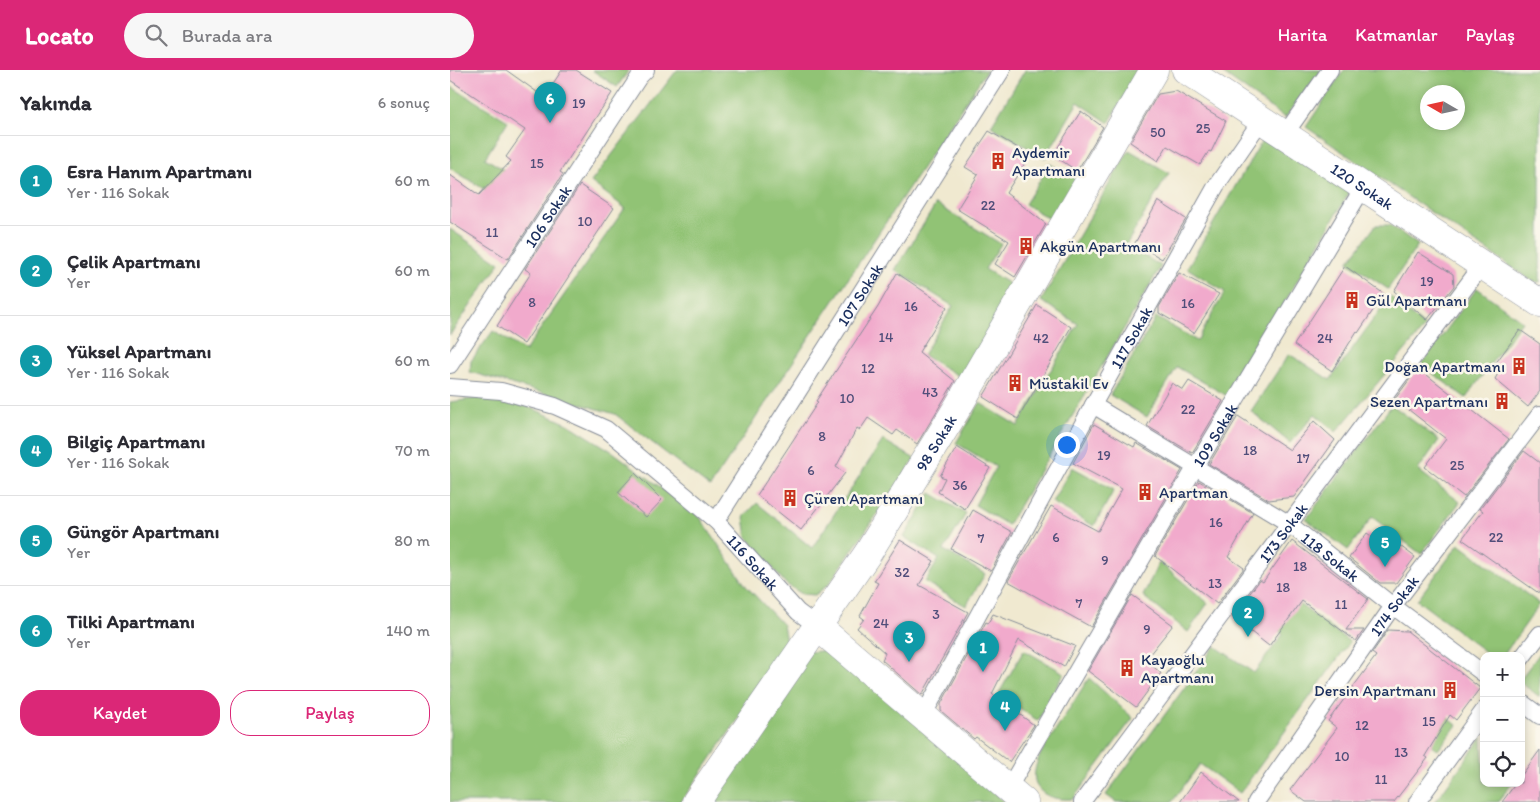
<!DOCTYPE html>
<html lang="tr">
<head>
<meta charset="utf-8">
<style>
	body { margin:0; font-family:Itim,sans-serif; background:#f7f7f7; color:#2b2b33 }
	.controls { position:absolute; right:15px; bottom:15px; display:grid; overflow:hidden; border-radius:10px; box-shadow:0 2px 8px #0003 }
	.controls button { width:45px; height:45px; display:grid; place-items:center; padding:0; border:0; border-bottom:1px solid #e1e1e2; background:#fff; color:#2b2b33; font:25px sans-serif }
	.compass { position:absolute; left:970px; top:15px; width:45px; height:45px; border-radius:50%; background:#fff; box-shadow:0 2px 8px #0003; rotate:279deg }
	.you { position:absolute; left:616px; top:374px; width:18px; height:18px; margin:-12px; border:4px solid #fff; border-radius:50%; background:#1a73e8; box-shadow:0 0 0 8px #1a73e833 }
	.badge { display:grid; place-items:center; width:32px; height:32px; border-radius:50%; background:#db2777; color:#fff; font-size:16px; font-weight:700 }
	.pin { position:absolute; translate:-50% -41px; filter:drop-shadow(0 1px 2px #0008) }
	.pin::after { content:''; position:absolute; top:26px; width:18px; height:15px; background:inherit; clip-path:polygon(0 0,100% 0,50% 100%) }
	.list { margin:0; padding:0; list-style:none }
	h2 { display:flex; justify-content:space-between; align-items:center; height:65px; margin:0; padding:0 20px; font-size:21px }
	h2 small { font-size:16px; font-weight:400; color:#7c7c81 }
	.list li { display:grid; grid-template-columns:32px 1fr auto; gap:15px; align-items:center; box-sizing:border-box; height:90px; padding:0 20px; border-top:1px solid #e1e1e2 }
	.list b { display:block; font-size:19px; white-space:nowrap }
	.list p { margin:0; font-size:16px; white-space:nowrap; color:#7c7c81 }
	.list em { font-size:16px; font-style:normal; color:#7c7c81 }
	.actions { display:flex; gap:10px; padding:15px 20px }
	.actions a { flex:1; padding:11px 0; border:1px solid #db2777; border-radius:20px; text-align:center; font-size:18px; color:#db2777 }
	.actions .main { background:#db2777; color:#fff }
	.icon { flex:none; width:28px; height:28px; fill:none; stroke:currentColor; stroke-width:2; stroke-linecap:round; stroke-linejoin:round }
	.map { position:relative; flex:none; width:1090px; height:732px; overflow:hidden }
	header { display:flex; align-items:center; gap:30px; box-sizing:border-box; height:70px; padding:0 25px; background:#db2777; color:#fff }
	header strong { font-size:24px }
	nav { display:flex; gap:28px; margin-inline-start:auto; font-size:18px }
	.search { width:350px; height:45px; background:#f7f7f7; display:flex; align-items:center; gap:12px; box-sizing:border-box; padding:0 18px; border-radius:28px; color:#7c7c81; font-size:19px }
	main { display:flex }
	aside { flex:1; background:#fff }
	.map>svg:first-child { display:block }
	.green { fill:#91c374; stroke:#567969; fill-rule:evenodd }
	.building { fill:#f1aacc }
	.lines { fill:none; stroke-linecap:round; stroke-linejoin:round }
	.service-casing { stroke:#868c97; stroke-width:18 }
	.minor-casing { stroke:#868c97; stroke-width:29 }
	.service { stroke:#fff; stroke-width:16 }
	.minor { stroke:#fff; stroke-width:28 }
	.labels { text-anchor:middle; dominant-baseline:central; stroke-width:5; stroke-linejoin:round; paint-order:stroke }
	.number-label { font-size:14px; fill:#504e7a }
	.poi-label { font-size:16px; fill:#1b2f5e; stroke:#fbf7ec; text-anchor:start }
	.street-label { font-size:16px; fill:#1b2f5e; stroke:#fbf7ec }
</style>
</head>
<body>
<header>
<strong>Locato</strong>
<div class="search"><svg class="icon" aria-label="search" viewBox="0 0 24 24"><circle cx="10" cy="10" r="6"/><path d="M15 15l6 6"/></svg>Burada ara</div>
<nav><a>Harita</a><a>Katmanlar</a><a>Paylaş</a></nav>
</header>
<main>
<aside>
<h2>Yakında<small>6 sonuç</small></h2>
<ul class="list">
<li><span class="badge" style="background:#0f9aa8">1</span><div><b>Esra Hanım Apartmanı</b><p>Yer · 116 Sokak</p></div><em>60 m</em></li>
<li><span class="badge" style="background:#0f9aa8">2</span><div><b>Çelik Apartmanı</b><p>Yer</p></div><em>60 m</em></li>
<li><span class="badge" style="background:#0f9aa8">3</span><div><b>Yüksel Apartmanı</b><p>Yer · 116 Sokak</p></div><em>60 m</em></li>
<li><span class="badge" style="background:#0f9aa8">4</span><div><b>Bilgiç Apartmanı</b><p>Yer · 116 Sokak</p></div><em>70 m</em></li>
<li><span class="badge" style="background:#0f9aa8">5</span><div><b>Güngör Apartmanı</b><p>Yer</p></div><em>80 m</em></li>
<li><span class="badge" style="background:#0f9aa8">6</span><div><b>Tilki Apartmanı</b><p>Yer</p></div><em>140 m</em></li>
</ul>
<div class="actions"><a class="main">Kaydet</a><a>Paylaş</a></div>
</aside>
<div class="map">
<svg width="1090" height="732" viewBox="0 0 1090 732">
	<rect width="100%" height="100%" fill="#fbf7ec"/>
	<filter id="ink" filterUnits="userSpaceOnUse"><feTurbulence type="fractalNoise" baseFrequency=".02" numOctaves="2"/><feDisplacementMap in="SourceGraphic" scale="10" xChannelSelector="R" yChannelSelector="G"/><feConvolveMatrix kernelMatrix="1 2 1 2 8 2 1 2 1" color-interpolation-filters="sRGB"/></filter>
	<filter id="wash" filterUnits="userSpaceOnUse"><feTurbulence type="fractalNoise" baseFrequency=".0096" numOctaves="4" result="noise"/><feDisplacementMap in="SourceGraphic" scale="20" xChannelSelector="R" yChannelSelector="G"/><feGaussianBlur stdDeviation="1.12" result="paint"/><feColorMatrix in="noise" values="0 0 0 0 0 0 0 0 0 0 0 0 0 0 0 0 0 1.4 0 .05"/><feComposite in="paint" operator="in"/></filter>
	<g filter="url(#wash)">
		<rect width="100%" height="100%" fill="#f0e9d0"/>
		<!-- green -->
		<g class="green">
			<path d="M142,0H179L167,17Z"/>
			<path d="M227,0H537L260,417L165,344L20,302L21,291L43,261L75,281L175,138L141,112Z"/>
			<path d="M575,0H688L659,53L628,32L595,88L541,56Z"/>
			<path d="M768,0H869L871,1L835,48Z"/>
			<path d="M894,0H1090V212L1082,211L856,57ZM978,22H1008V52H978Z"/>
			<path d="M0,16L58,51L35,88L93,124L79,147L0,98Z"/>
			<path d="M813,69L900,121L779,327L727,297L697,347L660,325L706,247L747,271L775,222L737,198Z"/>
			<path d="M679,80L719,103L676,175L711,196L558,455L525,435L546,397L506,373L530,333L568,356L628,254L591,231Z"/>
			<path d="M600,94L631,113L606,153L575,134Z"/>
			<path d="M486,134L551,174L535,199L566,218L512,308L473,285L503,236L445,200Z"/>
			<path d="M926,155H940L968,175L938,219L898,192Z"/>
			<path d="M0,159L50,193L0,265Z"/>
			<path d="M1027,218L1072,251L1016,328L971,295Z"/>
			<path d="M940,226L975,257L886,362L865,344L840,373L801,341L839,284L880,310Z"/>
			<path d="M29,328L79,337L118,354L163,382L249,446L296,516L333,555L336,571L332,586L231,732H0V332Z"/>
			<path d="M942,335L989,370L968,400L1010,432L971,484L922,447L898,480L856,449Z"/>
			<path d="M433,370L465,389L379,514L365,525L352,524L336,514L297,467L294,447L307,433L362,478Z"/>
			<path d="M622,397L664,420L644,456L602,432Z"/>
			<path d="M481,423L516,444L494,480L535,504L516,536L475,512L489,489L454,467Z"/>
			<path d="M1009,474L1090,534L1053,586H1041L967,530Z"/>
			<path d="M709,492L758,533L738,562L693,526Z"/>
			<path d="M814,508L900,572L790,723L750,694L722,732H666L656,725L765,576L804,603L833,564L795,535Z"/>
			<path d="M383,580L555,732H254L358,582Z"/>
			<path d="M574,580L614,603L588,651L549,623Z"/>
			<path d="M1090,583V627L1071,613V608Z"/>
			<path d="M639,608L683,648L623,729C597,731 576,720 588,690C593,677 603,665 610,654C620,638 629,623 639,608Z"/>
			<path d="M968,625L1007,655L988,680L949,651Z"/>
			<path d="M1032,667L1034,713H1062L1048,732H985Z"/>
		</g>
		<g id="blocks">
			<!-- building -->
			<g class="building">
				<path d="M0,0H56L94,27L112,0H126L162,23L110,102L113,104L58,189L0,152V105L29,125L61,91L56,87L75,60L0,10Z"/>
				<path d="M726,21L776,51L761,82L759,81L750,95L717,76L708,91L680,72L708,24Z"/>
				<path d="M631,41L653,57L627,101L603,85Z"/>
				<path d="M539,61L580,85L556,123L596,154L565,207L545,194L559,171L507,139L528,105L515,97Z"/>
				<path d="M130,115L164,138L74,274L47,256L81,203L75,199Z"/>
				<path d="M708,131L736,149L712,189L685,173Z"/>
				<path d="M968,182L1003,204L1004,216L977,250L944,221Z"/>
				<path d="M895,196L934,224L908,263L907,261L882,301L844,275Z"/>
				<path d="M447,203L497,237L469,282L505,311L467,374L447,360L443,365L418,348L410,360L407,358L386,397L395,403L351,460L307,425L368,332L366,331L428,237Z"/>
				<path d="M729,203L769,224L744,263L709,243V237Z"/>
				<path d="M587,235L621,257L568,349L533,327Z"/>
				<path d="M1070,260L1090,274V321L1078,337L1045,309L1051,298L1045,294Z"/>
				<path d="M968,298L1059,369L1014,427L975,397L996,369L945,329Z"/>
				<path d="M739,311L773,331L742,383L697,356L722,313L733,320Z"/>
				<path d="M788,346L840,380L864,351L885,370L844,427L819,430L759,394Z"/>
				<path d="M644,354L684,377L686,373L732,400L641,557L558,511L601,436L648,461L672,419L623,393Z"/>
				<path d="M507,377L540,398L515,439L488,422L495,408L490,406Z"/>
				<path d="M1074,381L1090,393V524L1012,469L1033,441L1030,439Z"/>
				<path d="M185,403L212,430L196,447L168,422Z"/>
				<path d="M749,411L803,443L778,487L794,498L767,534L705,486Z"/>
				<path d="M523,440L562,462L541,501L501,479Z"/>
				<path d="M931,462L965,487L946,513H930L899,488L917,463L924,468Z"/>
				<path d="M450,470L484,491L469,515L518,542L472,625L432,590L435,583L407,558L414,549L410,546L428,513L424,511Z"/>
				<path d="M842,471L918,529L896,560H914L906,571L852,531L819,576L782,547L810,510L813,512Z"/>
				<path d="M682,525L723,555L695,590L711,603L686,637L638,601Z"/>
				<path d="M543,544L625,576L614,597L569,570L542,624L584,655L559,692L526,667L524,669L491,641V634L536,552L538,553Z"/>
				<path d="M938,560L957,561L1030,618L1006,650L1000,645L975,686L978,688L944,732H856L840,720L887,658L878,651L926,586L922,583Z"/>
				<path d="M1090,680V732H1052L1066,713H1071V706Z"/>
				<path d="M751,702L789,732H730Z"/>
			</g>
		</g>
	</g>
	<g filter="url(#ink)">
		<use href="#blocks" fill-opacity="0" stroke="#868c97" stroke-width="1"/>
		<g class="lines">
			<!-- service casing -->
			<g class="service-casing">
				<g id="service">
					<path d="M835,64L880,0"/>
					<path id="s1" d="M0,295L189,7L196,0"/>
					<path id="s2" d="M0,317L51,321L105,336L156,359L266,451L348,542L367,556"/>
					<path id="s3" d="M643,335L838,453L943,536L1034,604"/>
					<path id="s4" d="M266,451L552,0"/>
					<path d="M1071,589L1090,564"/>
					<path d="M1071,632L1090,646"/>
					<path id="s5" d="M473,646L643,335L766,116L812,49"/>
					<path id="s6" d="M558,719L746,396L914,116"/>
					<path id="s7" d="M632,732L1033,194"/>
					<path id="s8" d="M806,732L943,536L1090,344"/>
					<path d="M967,732L1034,640"/>
				</g>
			</g>
			<!-- minor casing -->
			<g class="minor-casing">
				<g id="minor">
					<path id="s9" d="M736,0L1090,233"/>
					<path d="M367,556L574,732"/>
					<path id="s10" d="M246,732L418,483L509,335L704,0"/>
				</g>
			</g>
			<!-- service -->
			<use href="#service" class="service"/>
			<!-- minor -->
			<use href="#minor" class="minor"/>
		</g>
	</g>
	<!-- icons -->
	<defs>
		<g id="building-bare" transform="scale(1.35)"><path d="M-4-6H4V6H1V3H-1V6H-4ZM-2.5-4.3h1.7v1.8h-1.7ZM.8-4.3h1.7v1.8H.8ZM-2.5-1h1.7V.8h-1.7ZM.8-1h1.7V.8H.8Z" fill="#c8321e" stroke="#fbf7ec" stroke-width="2.5" paint-order="stroke"/></g>
	</defs>
	<g fill-rule="evenodd">
		<use href="#building-bare" x="548" y="91"/>
		<use href="#building-bare" x="576" y="176"/>
		<use href="#building-bare" x="902" y="230"/>
		<use href="#building-bare" x="1069" y="296"/>
		<use href="#building-bare" x="565" y="313"/>
		<use href="#building-bare" x="1052" y="331"/>
		<use href="#building-bare" x="695" y="422"/>
		<use href="#building-bare" x="340" y="428"/>
		<use href="#building-bare" x="677" y="598"/>
		<use href="#building-bare" x="1000" y="620"/>
	</g>
	<g class="labels">
		<!-- number labels -->
		<g class="number-label">
			<text x="129" y="33">19</text>
			<text x="753" y="58">25</text>
			<text x="708" y="62">50</text>
			<text x="87" y="93">15</text>
			<text x="538" y="135">22</text>
			<text x="135" y="151">10</text>
			<text x="42" y="162">11</text>
			<text x="977" y="211">19</text>
			<text x="82" y="232">8</text>
			<text x="738" y="233">16</text>
			<text x="461" y="236">16</text>
			<text x="436" y="267">14</text>
			<text x="591" y="268">42</text>
			<text x="875" y="268">24</text>
			<text x="418" y="298">12</text>
			<text x="480" y="322">43</text>
			<text x="397" y="328">10</text>
			<text x="738" y="339">22</text>
			<text x="372" y="366">8</text>
			<text x="800" y="380">18</text>
			<text x="654" y="385">19</text>
			<text x="853" y="388">17</text>
			<text x="1007" y="395">25</text>
			<text x="361" y="400">6</text>
			<text x="510" y="415">36</text>
			<text x="766" y="452">16</text>
			<text x="606" y="467">6</text>
			<text x="1046" y="467">22</text>
			<text x="531" y="468">7</text>
			<text x="655" y="490">9</text>
			<text x="850" y="496">18</text>
			<text x="452" y="502">32</text>
			<text x="765" y="513">13</text>
			<text x="833" y="517">18</text>
			<text x="629" y="533">7</text>
			<text x="891" y="534">11</text>
			<text x="486" y="544">3</text>
			<text x="431" y="553">24</text>
			<text x="697" y="559">9</text>
			<text x="979" y="651">15</text>
			<text x="912" y="655">12</text>
			<text x="951" y="682">13</text>
			<text x="892" y="686">10</text>
			<text x="931" y="709">11</text>
		</g>
		<!-- poi labels -->
		<g class="poi-label">
			<text x="562" y="82">Aydemir<tspan x="562" dy="18">Apartmanı</tspan></text>
			<text x="590" y="176">Akgün Apartmanı</text>
			<text x="916" y="230">Gül Apartmanı</text>
			<text x="1055" y="296" text-anchor="end">Doğan Apartmanı</text>
			<text x="579" y="313">Müstakil Ev</text>
			<text x="1038" y="331" text-anchor="end">Sezen Apartmanı</text>
			<text x="709" y="422">Apartman</text>
			<text x="354" y="428">Çüren Apartmanı</text>
			<text x="691" y="589">Kayaoğlu<tspan x="691" dy="18">Apartmanı</tspan></text>
			<text x="986" y="620" text-anchor="end">Dersin Apartmanı</text>
		</g>
		<!-- street labels -->
		<g class="street-label">
			<text stroke="none"><textPath href="#s9" startOffset="211">120 Sokak</textPath></text>
			<text stroke="none"><textPath href="#s1" startOffset="178">106 Sokak</textPath></text>
			<text stroke="none"><textPath href="#s4" startOffset="268">107 Sokak</textPath></text>
			<text stroke="none"><textPath href="#s5" startOffset="432">117 Sokak</textPath></text>
			<text stroke="none"><textPath href="#s6" startOffset="410">109 Sokak</textPath></text>
			<text stroke="none"><textPath href="#s10" startOffset="432">98 Sokak</textPath></text>
			<text stroke="none"><textPath href="#s7" startOffset="336">173 Sokak</textPath></text>
			<text stroke="none"><textPath href="#s3" startOffset="282">118 Sokak</textPath></text>
			<text stroke="none"><textPath href="#s2" startOffset="362">116 Sokak</textPath></text>
			<text stroke="none"><textPath href="#s8" startOffset="240">174 Sokak</textPath></text>
		</g>
	</g>
</svg>
<div class="controls">
<button>+</button>
<button>−</button>
<button><svg class="icon" aria-label="locate" viewBox="0 0 24 24"><circle cx="12" cy="12" r="6"/><path d="M12 2v4M12 18v4M2 12h4M18 12h4"/></svg></button>
</div>
<svg class="compass" viewBox="-18 -18 36 36"><path d="M0-13l5 13h-10z" fill="#e53935"/><path d="M0 13l5-13h-10z" fill="#7c7c81"/></svg>
<div class="you"></div>
<div class="pin badge" style="left:533px;top:602px;background:#0f9aa8">1</div>
<div class="pin badge" style="left:798px;top:567px;background:#0f9aa8">2</div>
<div class="pin badge" style="left:459px;top:592px;background:#0f9aa8">3</div>
<div class="pin badge" style="left:555px;top:661px;background:#0f9aa8">4</div>
<div class="pin badge" style="left:935px;top:497px;background:#0f9aa8">5</div>
<div class="pin badge" style="left:100px;top:53px;background:#0f9aa8">6</div>
</div>
</main>
</body>
</html>
